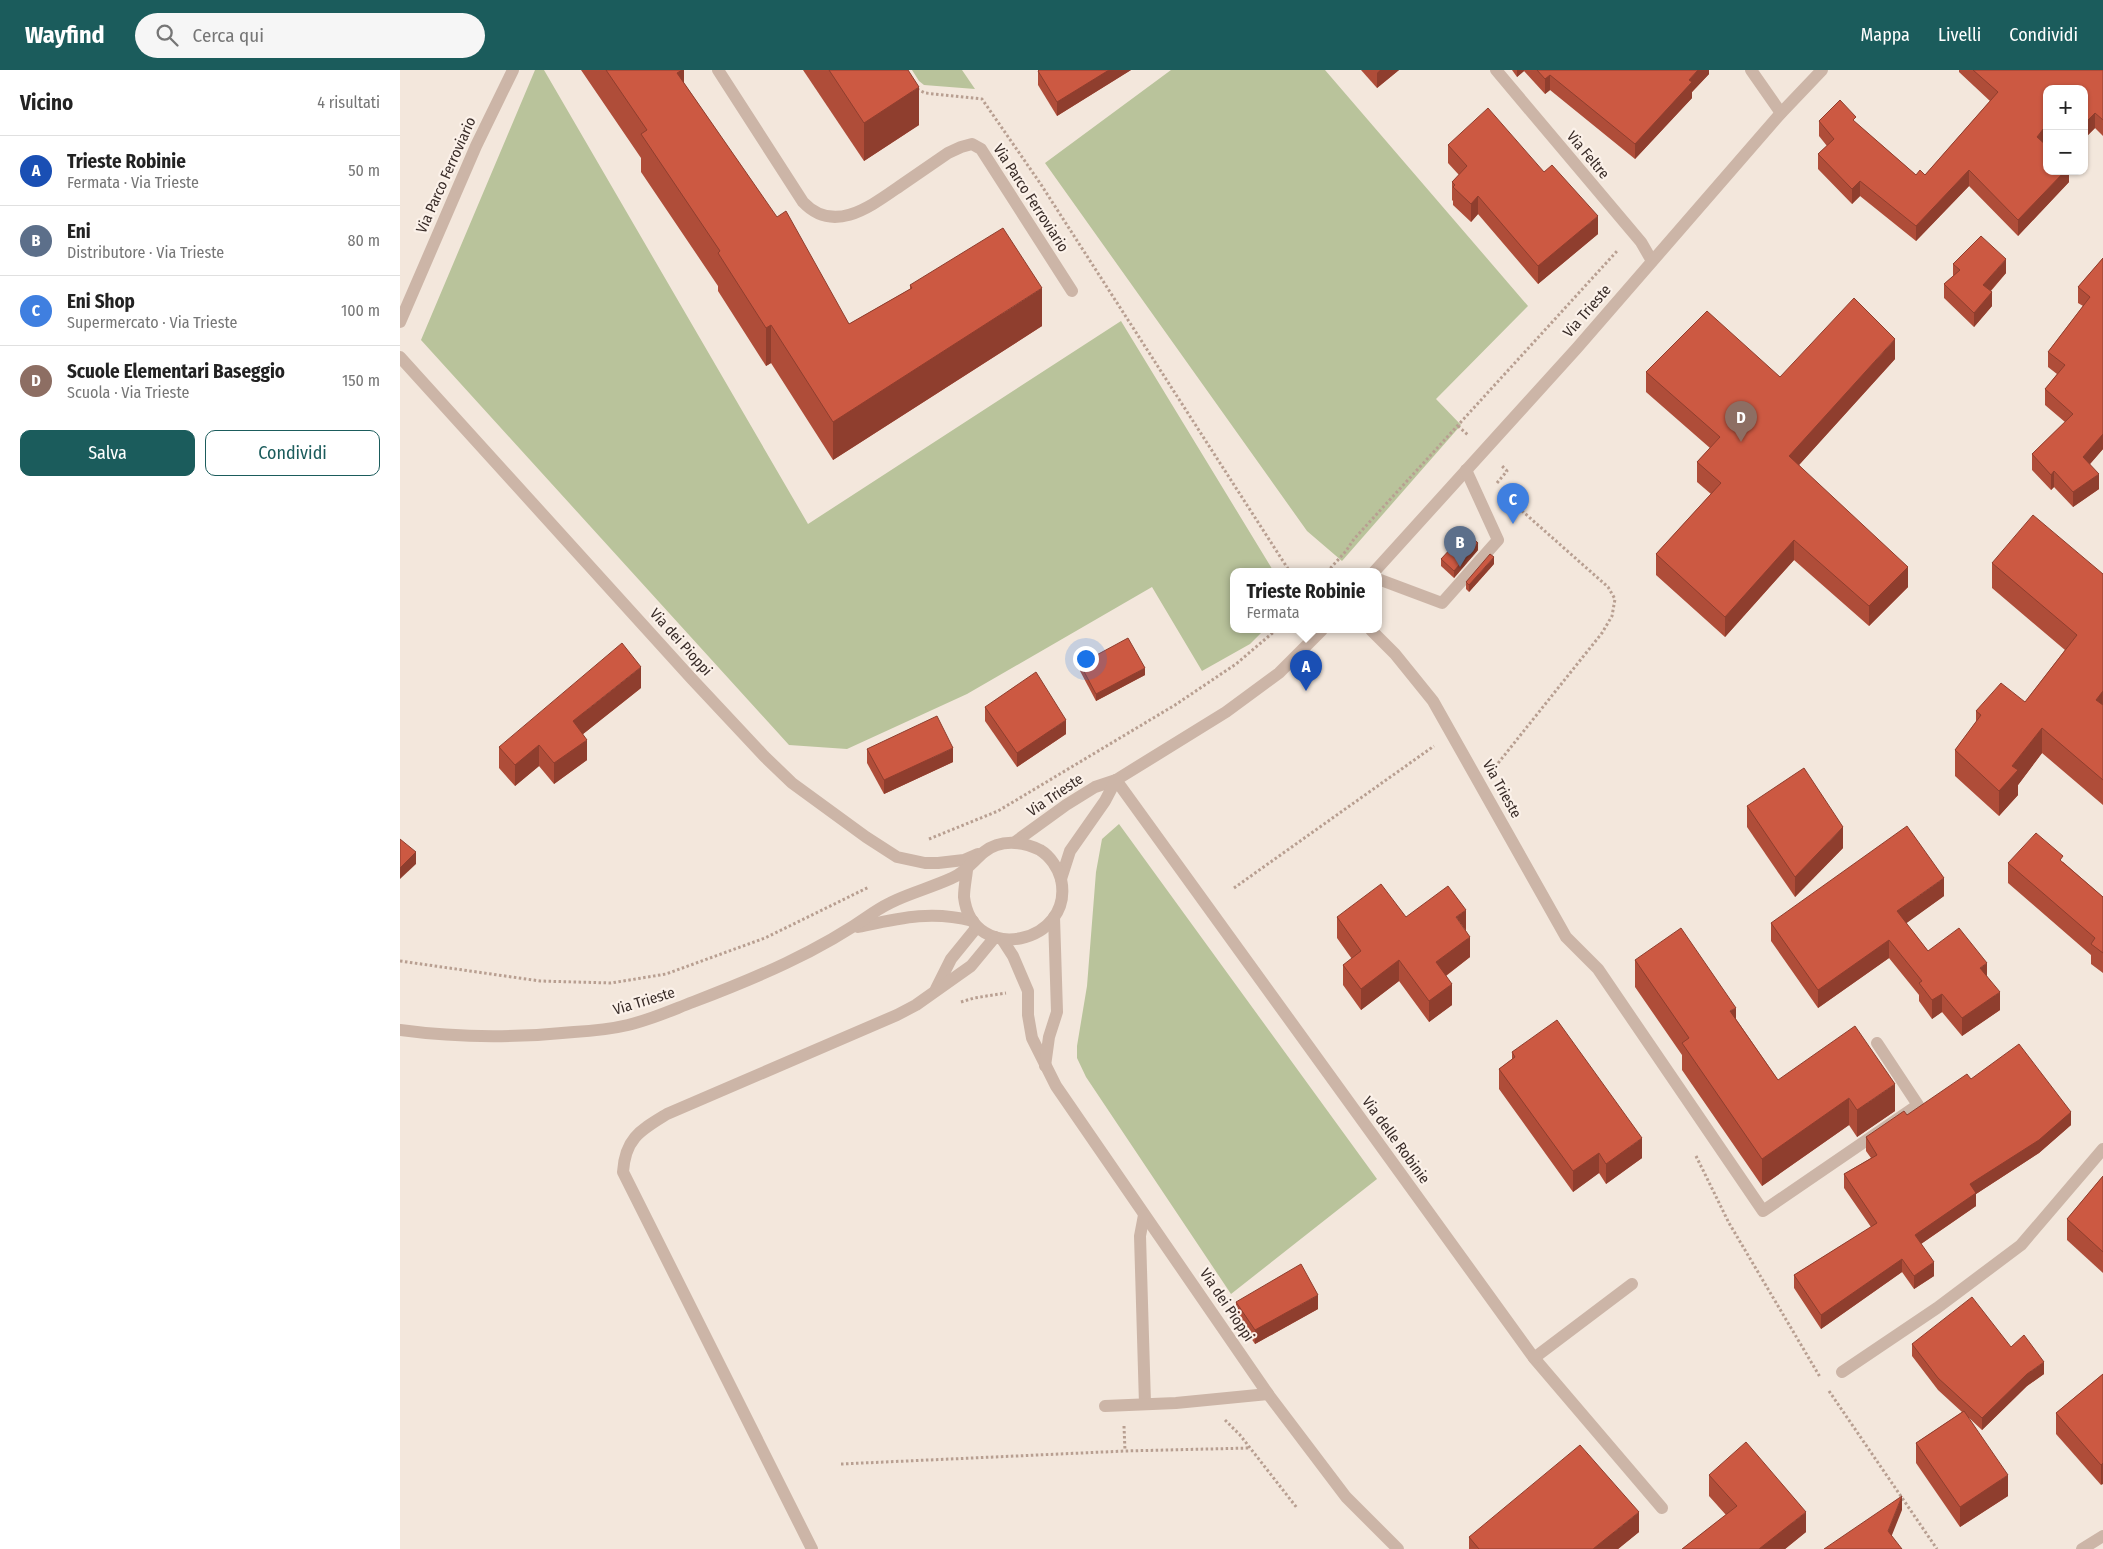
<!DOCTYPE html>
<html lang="it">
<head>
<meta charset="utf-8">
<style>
	body { margin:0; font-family:"Fira Sans Condensed",sans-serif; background:#f6f6f6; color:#222 }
	.controls { position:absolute; right:15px; top:15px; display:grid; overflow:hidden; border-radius:10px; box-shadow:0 1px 4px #0004 }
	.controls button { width:45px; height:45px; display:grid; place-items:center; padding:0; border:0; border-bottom:1px solid #e0e0e0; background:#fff; color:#222; font:25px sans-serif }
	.you { position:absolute; left:685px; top:588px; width:18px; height:18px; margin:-12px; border:4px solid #fff; border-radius:50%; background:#1a73e8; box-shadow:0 0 0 8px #1a73e833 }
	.badge { display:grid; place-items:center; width:32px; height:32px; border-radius:50%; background:#1b5c5c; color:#fff; font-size:16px; font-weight:700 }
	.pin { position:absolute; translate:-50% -41px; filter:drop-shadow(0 1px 2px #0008) }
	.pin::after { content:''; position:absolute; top:26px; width:18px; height:15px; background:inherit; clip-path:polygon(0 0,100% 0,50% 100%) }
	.popup { position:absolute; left:830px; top:498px; width:152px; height:65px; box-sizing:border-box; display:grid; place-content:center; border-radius:10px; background:#fff; filter:drop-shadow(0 1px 4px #0005); font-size:16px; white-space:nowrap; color:#767676 }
	.popup b { font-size:19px; color:#222 }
	.popup::after { content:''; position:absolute; left:50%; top:100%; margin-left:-10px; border:10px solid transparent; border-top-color:#fff }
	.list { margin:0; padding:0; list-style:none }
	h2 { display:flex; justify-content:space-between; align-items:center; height:65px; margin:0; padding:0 20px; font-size:21px }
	h2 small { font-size:16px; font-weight:400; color:#767676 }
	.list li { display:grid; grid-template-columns:32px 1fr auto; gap:15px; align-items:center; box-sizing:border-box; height:70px; padding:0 20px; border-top:1px solid #e0e0e0 }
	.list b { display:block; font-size:19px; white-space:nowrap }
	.list p { margin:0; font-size:16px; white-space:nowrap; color:#767676 }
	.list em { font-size:16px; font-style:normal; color:#767676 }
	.actions { display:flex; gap:10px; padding:15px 20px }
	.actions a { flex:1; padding:11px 0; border:1px solid #1b5c5c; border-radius:10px; text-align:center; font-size:18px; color:#1b5c5c }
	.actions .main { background:#1b5c5c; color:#fff }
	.icon { flex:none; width:28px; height:28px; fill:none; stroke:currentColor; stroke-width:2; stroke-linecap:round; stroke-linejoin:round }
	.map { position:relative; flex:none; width:1703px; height:1479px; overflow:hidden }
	header { display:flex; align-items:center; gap:30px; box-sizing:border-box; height:70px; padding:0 25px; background:#1b5c5c; color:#fff }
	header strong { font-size:24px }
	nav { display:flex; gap:28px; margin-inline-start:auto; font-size:18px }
	.search { width:350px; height:45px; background:#f6f6f6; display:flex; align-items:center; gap:12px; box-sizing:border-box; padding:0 18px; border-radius:28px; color:#767676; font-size:19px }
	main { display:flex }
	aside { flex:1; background:#fff }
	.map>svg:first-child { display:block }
	.green { fill:#b9c39b }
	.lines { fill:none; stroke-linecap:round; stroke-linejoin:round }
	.path { stroke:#b89f91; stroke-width:3; stroke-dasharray:2.5 2.5; stroke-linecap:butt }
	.minor { stroke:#ccb5a7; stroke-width:12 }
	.wall { fill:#af4d39 }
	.shaded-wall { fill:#8f3e2e }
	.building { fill:#cc5942; stroke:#8f3e2e }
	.labels { text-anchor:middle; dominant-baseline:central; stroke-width:4.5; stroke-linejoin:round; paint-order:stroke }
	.street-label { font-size:15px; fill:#392c28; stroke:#fbf1e9 }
</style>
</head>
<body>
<header>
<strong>Wayfind</strong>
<div class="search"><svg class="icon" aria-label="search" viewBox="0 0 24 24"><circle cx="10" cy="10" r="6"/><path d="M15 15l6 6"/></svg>Cerca qui</div>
<nav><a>Mappa</a><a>Livelli</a><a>Condividi</a></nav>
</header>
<main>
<aside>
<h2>Vicino<small>4 risultati</small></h2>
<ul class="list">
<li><span class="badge" style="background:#1a4fb4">A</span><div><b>Trieste Robinie</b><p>Fermata · Via Trieste</p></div><em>50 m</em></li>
<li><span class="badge" style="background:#5c6f8a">B</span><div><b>Eni</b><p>Distributore · Via Trieste</p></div><em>80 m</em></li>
<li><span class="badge" style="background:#3f7fe0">C</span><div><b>Eni Shop</b><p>Supermercato · Via Trieste</p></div><em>100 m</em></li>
<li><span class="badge" style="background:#8d6e63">D</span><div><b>Scuole Elementari Baseggio</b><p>Scuola · Via Trieste</p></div><em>150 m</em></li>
</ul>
<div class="actions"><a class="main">Salva</a><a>Condividi</a></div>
</aside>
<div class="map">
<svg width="1703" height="1479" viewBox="0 0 1703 1479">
	<rect width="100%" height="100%" fill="#f3e7dc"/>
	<!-- green -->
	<g class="green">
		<path d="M135,0H144L408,454L721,251L874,502H834V560H864L850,574L802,601L752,517L567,624L447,679L389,675L21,270Z"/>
		<path d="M512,0H562L575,19L524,15L519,11Z"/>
		<path d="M771,0H925L1128,236L1036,329L1061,355L942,491L907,461L645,93Z"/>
		<path d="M719,754L977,1109L831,1224L686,1007L677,988V976L687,916L696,802L702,769Z"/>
	</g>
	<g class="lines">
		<!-- path -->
		<g class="path">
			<path d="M517,19L525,23L582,29L640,113L890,502"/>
			<path d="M1058,356L1069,366"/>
			<path d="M1097,413L1107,401L1101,395"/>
			<path d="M927,502L946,481L954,469L1218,180"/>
			<path d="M1095,697L1202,563L1212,546L1215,529L1208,517L1103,424"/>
			<path d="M529,769L598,741L775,635L836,594L876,560"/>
			<path d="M834,818L1034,676"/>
			<path d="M0,891L140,911L211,913L266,904L365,868L469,817"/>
			<path d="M561,932L574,928L606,923"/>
			<path d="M1296,1086L1329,1153L1420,1307"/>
			<path d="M1429,1321L1537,1479"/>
			<path d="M825,1350L840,1365L897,1438"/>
			<path d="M724,1356L725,1381"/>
			<path d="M441,1394L725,1381L850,1378"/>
		</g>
		<!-- minor -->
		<g class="minor">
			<path d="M318,0L403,132C434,165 471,136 500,116C516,105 532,94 548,83L561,77L572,74L581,79L672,221"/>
			<path d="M1096,0L1241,172L1252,191"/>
			<path d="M1351,0L1381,43"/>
			<path d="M0,252L76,76L113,0"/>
			<path d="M0,287L291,608L364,686L392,713L466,767L497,787L525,793H538L564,790L578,784"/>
			<path d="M974,502L1177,278L1381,43L1422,0"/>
			<path d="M978,509L1042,533L1098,470L1066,400"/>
			<path d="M971,560L995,584L1033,631L1166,867L1198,899L1363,1141L1518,1035L1477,973"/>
			<path d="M716,710L1134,1288L1262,1438"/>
			<path d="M615,772L666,735L695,717L716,710L826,642L879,603L922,560"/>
			<path d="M661,809L670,781L705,731L716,710"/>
			<path d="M458,857C500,848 531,840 573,851"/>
			<path d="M602,869L613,886L628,921V945L632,968L656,1016L868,1324L946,1427L998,1479"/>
			<path d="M536,919L551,889L577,857"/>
			<path d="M0,960C58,968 115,968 174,962C192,961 211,959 228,955C250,950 272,940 293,932C356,908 418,882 473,843C497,826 526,820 552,808C566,802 573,791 584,782C600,769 622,771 640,780C650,786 658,798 661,809C675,874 572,896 564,827C564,818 566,809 567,800"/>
			<path d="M645,996L649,967L657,942L654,847"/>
			<path d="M744,1145L740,1166L745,1334"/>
			<path d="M1134,1288L1232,1214"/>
			<path d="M1442,1302L1537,1238L1621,1175L1703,1079"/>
			<path d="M705,1336L776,1333L868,1324"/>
			<path d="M412,1479L223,1102C225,1068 241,1060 267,1044L497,945L516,935L571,896L595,867"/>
			<path d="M1682,1479L1703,1466"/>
		</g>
	</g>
	<!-- wall -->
	<g class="wall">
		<path d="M181,0H284V13L449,254L510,219V215L642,256L433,390L371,293L366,296L318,221V216L241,102V88Z"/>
		<path d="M403,0H508L519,55L464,91Z"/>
		<path d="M731,0L657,46L638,15V1Z"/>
		<path d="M961,0H999L977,18Z"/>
		<path d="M1112,0H1309V4L1292,22V28L1235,89L1150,20L1145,24L1124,1L1117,7Z"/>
		<path d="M1559,0H1703V66L1695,58L1688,65L1684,61V19H1647V70L1644,73L1669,101V112L1618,166L1569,116L1516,171L1460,126L1452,134L1418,99V84L1427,76L1419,66V51L1456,53L1516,105H1525L1590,31L1559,2Z"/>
		<path d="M1048,75L1198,164L1138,214L1078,144L1071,152L1053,135V131L1052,130V112L1059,105L1048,93Z"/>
		<path d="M1703,188V379L1690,394L1699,419L1673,437L1654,417L1651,420L1632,400V384L1665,352L1645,335V319L1657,304L1648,297V282L1683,236L1678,233V217Z"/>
		<path d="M1553,194L1606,203L1591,221L1592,236L1574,257L1544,228V214L1553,206Z"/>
		<path d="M1495,289L1399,395L1508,517L1469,556L1394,490L1325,567L1256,505V484L1311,424L1297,412V392L1310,378L1246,322V302L1380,307Z"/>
		<path d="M1078,480L1054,508L1041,496V489Z"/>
		<path d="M1592,493L1703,504V735L1642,683L1618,715V725L1599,746L1555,706V680L1576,652V641L1625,632L1665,580L1592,518Z"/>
		<path d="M1094,494L1069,522L1066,519V512Z"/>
		<path d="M680,594L745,605L696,631L680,601Z"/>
		<path d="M241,618L183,664L187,690L154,714L139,696L115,716L99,698V677Z"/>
		<path d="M585,637L666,664L617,697L585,651Z"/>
		<path d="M467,679L553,692L484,724L467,693Z"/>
		<path d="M1347,736L1443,778L1395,827L1347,757Z"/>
		<path d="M1663,792L1703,827V903L1691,894V885L1608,813V793Z"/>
		<path d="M1544,826L1506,853L1528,881L1587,906L1600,940L1562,966L1542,942L1532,949L1519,931V925L1489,888L1418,938L1371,871V853Z"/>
		<path d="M937,847H1006L1066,861L1070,887L1046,906L1052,935L1029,952L999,911L961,940L943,915V895L952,889L937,868Z"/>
		<path d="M1235,890L1336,949L1378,1010L1495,1041L1457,1067L1449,1055L1362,1116L1282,1000V985L1235,917Z"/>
		<path d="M1112,982L1242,1088L1206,1114L1199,1103L1173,1122L1099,1019V999L1112,989Z"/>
		<path d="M1571,1009L1671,1055L1639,1083L1576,1124V1136L1521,1174L1534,1206L1514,1219L1502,1202L1421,1259L1394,1218V1205L1471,1157L1444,1118V1104L1471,1088L1466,1081V1067L1507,1045Z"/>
		<path d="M1703,1106V1203L1667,1170V1149Z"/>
		<path d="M836,1232L918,1239L855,1274L836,1246Z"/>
		<path d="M1512,1274L1644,1304L1627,1316L1582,1360L1568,1347L1608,1426L1560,1457L1516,1393V1373L1562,1342L1538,1320L1512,1286Z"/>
		<path d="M1703,1304L1701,1415L1656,1364V1343Z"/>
		<path d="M1309,1405L1406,1462L1385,1479H1282L1326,1445L1309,1426Z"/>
		<path d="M1239,1462L1218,1479H1069V1467Z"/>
	</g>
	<!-- shaded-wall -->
	<g class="shaded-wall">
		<path d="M282,0H284V36L277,3Z"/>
		<path d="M709,0H731L657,46V32Z"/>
		<path d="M980,0H999L977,18V3Z"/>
		<path d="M1117,0H1124V1L1117,7Z"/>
		<path d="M1298,0H1309V4L1292,22V28L1235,89V74Z"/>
		<path d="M1150,5V20L1145,24V9Z"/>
		<path d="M519,17V55L464,91V53Z"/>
		<path d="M1695,43V58L1688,65V50Z"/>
		<path d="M1647,54V70L1637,82V67Z"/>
		<path d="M1569,100V116L1516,171V156Z"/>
		<path d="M1665,101H1669V112L1618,166V150Z"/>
		<path d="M1460,111V126L1452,134V119Z"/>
		<path d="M1078,126V144L1071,152V134Z"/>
		<path d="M1198,146V164L1138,214V196Z"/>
		<path d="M1606,189V203L1583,229V215Z"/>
		<path d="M642,218V256L433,390V352Z"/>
		<path d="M1592,222V236L1574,257V243Z"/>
		<path d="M371,255V293L366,296V258Z"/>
		<path d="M1495,269V289L1389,406V386Z"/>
		<path d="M1703,364V379L1683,402V387Z"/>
		<path d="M1654,401V417L1651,420V405Z"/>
		<path d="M1699,404V419L1673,437V422Z"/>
		<path d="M1394,470V490L1325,567V547Z"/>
		<path d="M1078,473V480L1054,508V501Z"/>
		<path d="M1094,487V494L1069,522V515Z"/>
		<path d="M1508,497V517L1469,556V536Z"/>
		<path d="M241,597V618L173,672V651Z"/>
		<path d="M745,598V605L696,631V624Z"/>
		<path d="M1703,621V647L1696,630Z"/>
		<path d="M666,650V664L617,697V683Z"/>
		<path d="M1642,658V683L1618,715V725L1599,746V721L1612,696Z"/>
		<path d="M187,670V690L154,714V693Z"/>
		<path d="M139,675V696L115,716V695Z"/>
		<path d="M553,678V692L484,724V710Z"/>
		<path d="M1443,757V778L1395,827V807Z"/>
		<path d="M16,782V794L0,809V798Z"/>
		<path d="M1544,808V826L1497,860V841Z"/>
		<path d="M1066,840V861L1056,847Z"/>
		<path d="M1070,867V887L1036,913V892Z"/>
		<path d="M1489,870V888L1418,938V920Z"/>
		<path d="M999,890V911L961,940V919Z"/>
		<path d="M1587,893V911L1580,898Z"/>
		<path d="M1052,914V935L1029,952V931Z"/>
		<path d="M1600,922V940L1562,966V948Z"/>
		<path d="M1542,924V942L1532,949V930Z"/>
		<path d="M1336,938V965L1330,941Z"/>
		<path d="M1495,1014V1041L1457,1067V1040Z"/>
		<path d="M1449,1028V1055L1362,1116V1089Z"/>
		<path d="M1671,1042V1055L1639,1083L1576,1124V1136L1515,1178V1165L1570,1114Z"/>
		<path d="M1242,1068V1088L1206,1114V1094Z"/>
		<path d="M1199,1083V1103L1173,1122V1101Z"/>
		<path d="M1502,1189V1202L1421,1259V1245Z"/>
		<path d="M1534,1192V1206L1514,1219V1206Z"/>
		<path d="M918,1225V1239L855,1274V1260Z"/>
		<path d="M1644,1292V1304L1627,1316L1582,1360V1348L1627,1304Z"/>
		<path d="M1703,1393V1414L1701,1415V1395Z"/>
		<path d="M1608,1405V1426L1560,1457V1437Z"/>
		<path d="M1502,1426V1440L1488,1475V1461Z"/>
		<path d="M1239,1442V1462L1218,1479H1193Z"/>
		<path d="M1406,1442V1462L1385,1479H1359Z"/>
	</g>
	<!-- building -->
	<g class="building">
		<path d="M206,0H282L277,3L377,147L386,141L449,254L512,218L510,215L603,158L642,218L433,352L371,255L366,258L318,183L320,181L241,64L247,60Z"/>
		<path d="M429,0H508L519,17L464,53Z"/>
		<path d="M639,0H709L657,32L638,1Z"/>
		<path d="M1137,0H1298L1289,10L1292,12L1235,74L1150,5L1145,9Z"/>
		<path d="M1573,0H1703V50L1695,43L1688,50L1684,45V19H1647V54L1637,67L1647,76V101H1665L1618,150L1569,100L1516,156L1460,111L1452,119L1418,84L1434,69L1419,51L1440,30L1456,47L1453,50L1516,105L1520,100L1525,105L1598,22Z"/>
		<path d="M1088,38L1144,102L1152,95L1198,146L1138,196L1078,126L1071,134L1053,117L1055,115L1052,112L1067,96L1048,75Z"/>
		<path d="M1581,166L1606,189L1583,215L1592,222L1574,243L1544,214L1560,200L1553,194Z"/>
		<path d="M1703,188V364L1683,387L1699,404L1673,422L1654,401L1651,405L1632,384L1673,344L1645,319L1665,295L1648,282L1690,227L1678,217Z"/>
		<path d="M1454,228L1495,269L1389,386L1508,497L1469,536L1394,470L1325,547L1256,484L1321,413L1297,392L1320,367L1246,302L1307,241L1380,307Z"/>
		<path d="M1633,445L1703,504V621L1696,630L1703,635V710L1642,658L1612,696L1618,700L1599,721L1555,680L1581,645L1576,641L1601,613L1625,632L1677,565L1592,493Z"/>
		<path d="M1066,462L1078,473L1054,501L1041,489Z"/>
		<path d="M1090,484L1094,487L1069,515L1066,512Z"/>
		<path d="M728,568L745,598L696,624L680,594Z"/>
		<path d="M222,573L241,597L173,651L187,670L154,693L139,675L115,695L99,677Z"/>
		<path d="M636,602L666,650L617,683L585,637Z"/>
		<path d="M537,646L553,678L484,710L467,679Z"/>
		<path d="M1404,698L1443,757L1395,807L1347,736Z"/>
		<path d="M1507,756L1544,808L1497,841L1528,881L1559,858L1587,893L1580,898L1600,922L1562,948L1542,924L1532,930L1519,913L1522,911L1489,870L1418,920L1371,853Z"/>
		<path d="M1636,763L1663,786L1660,790L1703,827V883L1691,874L1695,868L1608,793Z"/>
		<path d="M0,769L16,782L0,798Z"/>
		<path d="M981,814L1006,847L1048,816L1066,840L1056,847L1070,867L1036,892L1052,914L1029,931L999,890L961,919L943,895L961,881L937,847Z"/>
		<path d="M1281,858L1336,938L1330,941L1378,1010L1455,956L1495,1014L1457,1040L1449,1028L1362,1089L1282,973L1289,968L1235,890Z"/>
		<path d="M1157,950L1242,1068L1206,1094L1199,1083L1173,1101L1099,999L1115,987L1112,982Z"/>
		<path d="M1619,974L1671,1042L1639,1070L1570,1114L1576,1123L1515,1165L1534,1192L1514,1206L1502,1189L1421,1245L1394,1205L1477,1153L1444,1104L1477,1085L1466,1067L1504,1041L1507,1045L1567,1004L1571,1009Z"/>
		<path d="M1703,1106V1182L1667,1149Z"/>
		<path d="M901,1194L918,1225L855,1260L836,1232Z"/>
		<path d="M1572,1227L1611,1277L1624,1265L1644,1292L1627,1304L1582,1348L1538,1308L1512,1274Z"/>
		<path d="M1703,1304V1393L1701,1395L1656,1343Z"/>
		<path d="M1564,1341L1608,1405L1560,1437L1516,1373Z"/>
		<path d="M1346,1372L1406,1442L1359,1479H1282L1337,1436L1309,1405Z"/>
		<path d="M1180,1375L1239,1442L1193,1479H1079L1069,1467Z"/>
		<path d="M1502,1426L1488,1461L1502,1479H1424Z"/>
	</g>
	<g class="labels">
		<!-- street labels -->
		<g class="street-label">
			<text transform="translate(1188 85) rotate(50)">Via Feltre</text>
			<text transform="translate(46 105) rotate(-66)">Via Parco Ferroviario</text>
			<text transform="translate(631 128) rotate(57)">Via Parco Ferroviario</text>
			<text transform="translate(1187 241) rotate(-49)">Via Trieste</text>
			<text transform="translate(281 572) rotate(48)">Via dei Pioppi</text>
			<text transform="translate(1102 719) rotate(61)">Via Trieste</text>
			<text transform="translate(655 725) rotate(-34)">Via Trieste</text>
			<text transform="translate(244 931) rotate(-17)">Via Trieste</text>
			<text transform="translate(996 1070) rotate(54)">Via delle Robinie</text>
			<text transform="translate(827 1235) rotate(56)">Via dei Pioppi</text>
		</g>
	</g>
</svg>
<div class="controls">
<button>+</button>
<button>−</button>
</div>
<div class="you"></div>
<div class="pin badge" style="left:906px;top:621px;background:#1a4fb4">A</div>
<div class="popup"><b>Trieste Robinie</b>Fermata</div>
<div class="pin badge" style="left:1060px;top:497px;background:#5c6f8a">B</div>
<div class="pin badge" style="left:1113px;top:454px;background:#3f7fe0">C</div>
<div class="pin badge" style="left:1341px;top:372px;background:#8d6e63">D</div>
</div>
</main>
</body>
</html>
